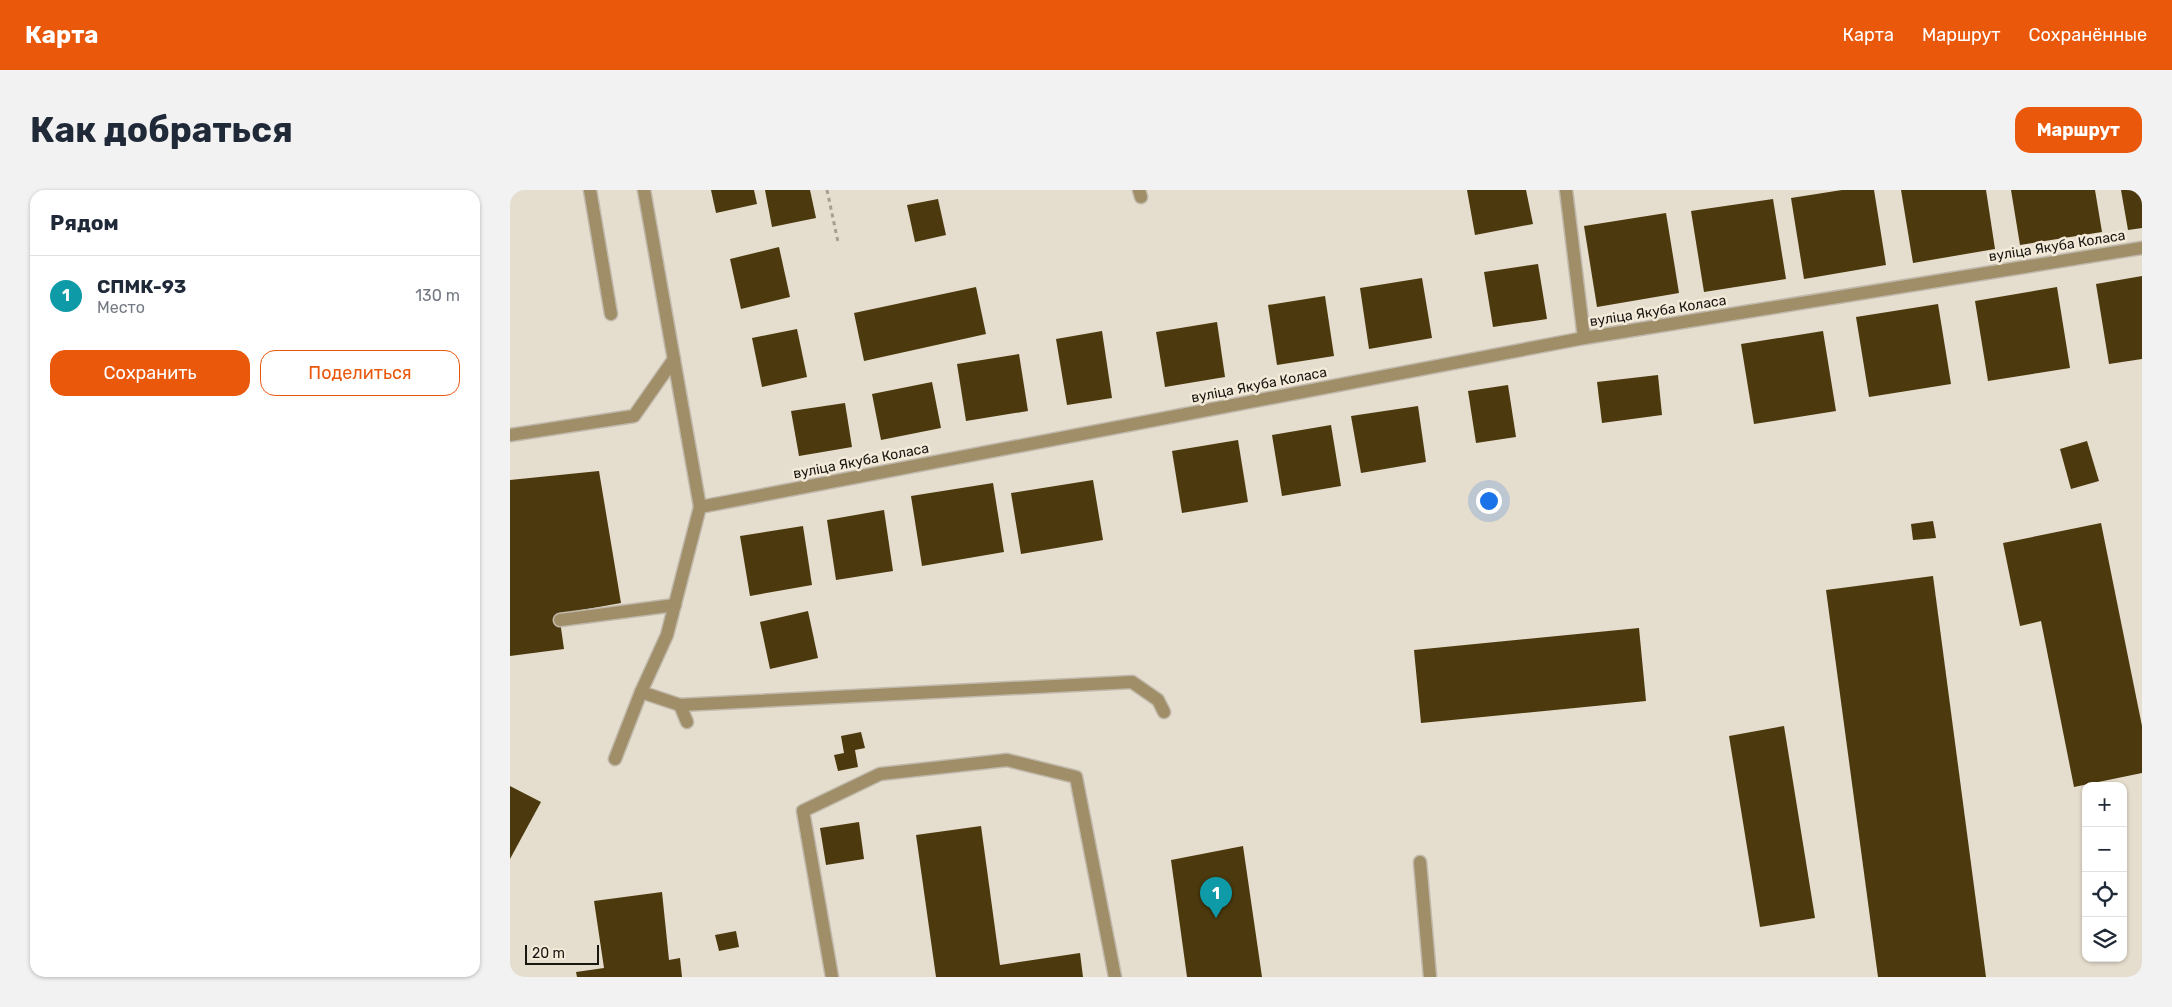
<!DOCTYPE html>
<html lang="ru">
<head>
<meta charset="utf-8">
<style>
	body { margin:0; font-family:Rubik,sans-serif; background:#f2f2f3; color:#1f2937 }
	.controls { position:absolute; right:15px; bottom:15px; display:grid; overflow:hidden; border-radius:10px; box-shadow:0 1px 4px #0004 }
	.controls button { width:45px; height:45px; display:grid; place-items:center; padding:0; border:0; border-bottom:1px solid #e0e1e3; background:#fff; color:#1f2937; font:25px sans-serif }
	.scale { position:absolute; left:15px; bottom:12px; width:74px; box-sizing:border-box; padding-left:5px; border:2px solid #191711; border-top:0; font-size:14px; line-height:18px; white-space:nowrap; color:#191711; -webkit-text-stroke:4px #f3eada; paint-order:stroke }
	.you { position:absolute; left:978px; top:310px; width:18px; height:18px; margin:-12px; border:4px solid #fff; border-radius:50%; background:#1a73e8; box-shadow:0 0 0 8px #1a73e833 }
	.badge { display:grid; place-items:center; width:32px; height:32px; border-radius:50%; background:#ea580c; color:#fff; font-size:16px; font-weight:700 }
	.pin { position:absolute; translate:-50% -41px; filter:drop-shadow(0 1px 2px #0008) }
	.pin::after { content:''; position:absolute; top:26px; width:18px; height:15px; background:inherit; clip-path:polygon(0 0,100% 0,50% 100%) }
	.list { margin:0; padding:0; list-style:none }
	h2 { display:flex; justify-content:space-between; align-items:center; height:65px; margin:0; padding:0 20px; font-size:21px }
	h2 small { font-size:16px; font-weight:400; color:#747a83 }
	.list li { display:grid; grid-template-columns:32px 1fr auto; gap:15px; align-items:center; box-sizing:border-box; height:80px; padding:0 20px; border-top:1px solid #e0e1e3 }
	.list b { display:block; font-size:19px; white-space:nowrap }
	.list p { margin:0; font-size:16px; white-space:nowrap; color:#747a83 }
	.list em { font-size:16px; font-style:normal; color:#747a83 }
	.actions { display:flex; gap:10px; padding:15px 20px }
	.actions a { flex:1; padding:11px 0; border:1px solid #ea580c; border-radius:15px; text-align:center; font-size:18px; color:#ea580c }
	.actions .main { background:#ea580c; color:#fff }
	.icon { flex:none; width:28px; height:28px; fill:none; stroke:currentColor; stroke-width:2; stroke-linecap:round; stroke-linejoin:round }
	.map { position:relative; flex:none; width:1632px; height:787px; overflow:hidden; border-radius:15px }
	header { display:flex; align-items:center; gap:30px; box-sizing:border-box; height:70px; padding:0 25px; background:#ea580c; color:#fff }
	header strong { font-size:24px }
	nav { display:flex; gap:28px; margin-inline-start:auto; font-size:18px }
	.intro { display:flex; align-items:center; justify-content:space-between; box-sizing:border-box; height:120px; padding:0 30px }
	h1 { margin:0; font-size:35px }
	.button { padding:12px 22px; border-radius:15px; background:#ea580c; color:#fff; font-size:18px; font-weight:700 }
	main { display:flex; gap:30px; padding:0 30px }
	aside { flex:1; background:#fff; border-radius:15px; box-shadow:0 1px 4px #0004 }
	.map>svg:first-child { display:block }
	.building { fill:#4c390e }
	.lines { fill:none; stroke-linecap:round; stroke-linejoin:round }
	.lane-casing { stroke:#c0b9ab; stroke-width:15 }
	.street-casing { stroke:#c0b9ab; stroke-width:15 }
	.path { stroke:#a59f92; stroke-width:3; stroke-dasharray:4 4; stroke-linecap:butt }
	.lane { stroke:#a08e69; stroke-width:12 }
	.street { stroke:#a08e69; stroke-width:12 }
	.labels { text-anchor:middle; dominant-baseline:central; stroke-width:5; stroke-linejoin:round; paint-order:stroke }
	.street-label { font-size:14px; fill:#191711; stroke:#f3eada }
</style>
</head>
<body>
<header>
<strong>Карта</strong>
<nav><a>Карта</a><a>Маршрут</a><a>Сохранённые</a></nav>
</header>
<div class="intro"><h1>Как добраться</h1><a class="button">Маршрут</a></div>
<main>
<aside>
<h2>Рядом<small></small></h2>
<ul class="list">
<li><span class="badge" style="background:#0f9aa8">1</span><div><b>СПМК-93</b><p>Место</p></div><em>130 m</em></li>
</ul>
<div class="actions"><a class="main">Сохранить</a><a>Поделиться</a></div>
</aside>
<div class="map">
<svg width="1632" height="787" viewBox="0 0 1632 787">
	<rect width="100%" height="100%" fill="#e5ddcd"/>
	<!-- building -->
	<g class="building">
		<path d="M201,0H244L247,14L206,23Z"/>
		<path d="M255,0H300L306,28L262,37Z"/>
		<path d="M957,0H1016L1023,34L965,45Z"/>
		<path d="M1332,0H1364L1376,75L1294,89L1281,8Z"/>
		<path d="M1391,0H1476L1485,59L1403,73Z"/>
		<path d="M1501,0H1585L1592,42L1510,55Z"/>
		<path d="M1611,0H1632V38L1618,40Z"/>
		<path d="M428,9L436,45L405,52L397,15Z"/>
		<path d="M1263,9L1276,89L1194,102L1181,21Z"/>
		<path d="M1156,23L1169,103L1087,117L1074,36Z"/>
		<path d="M269,57L280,107L231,119L220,69Z"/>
		<path d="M1028,74L1037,129L983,137L974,82Z"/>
		<path d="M1632,86V169L1599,174L1586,94Z"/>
		<path d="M912,88L922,148L859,159L850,98Z"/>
		<path d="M466,97L476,144L354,171L344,123Z"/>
		<path d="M1547,97L1560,178L1478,191L1465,111Z"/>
		<path d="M815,106L824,166L767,175L758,115Z"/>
		<path d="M1428,114L1441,194L1359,207L1346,127Z"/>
		<path d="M707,132L715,187L655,197L646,142Z"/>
		<path d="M287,139L297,187L252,197L242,148Z"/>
		<path d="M592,141L602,208L557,215L546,149Z"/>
		<path d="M1313,141L1326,221L1244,234L1231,154Z"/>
		<path d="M509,164L518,221L456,231L447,174Z"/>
		<path d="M1148,185L1152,225L1092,233L1087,192Z"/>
		<path d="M422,192L431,238L371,250L362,204Z"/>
		<path d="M998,195L1006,247L966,253L958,201Z"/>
		<path d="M335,213L342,257L289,266L281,221Z"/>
		<path d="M908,216L916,272L851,283L841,226Z"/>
		<path d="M821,235L831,296L772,306L762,245Z"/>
		<path d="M728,250L738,312L672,323L662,261Z"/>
		<path d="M1577,251L1589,291L1561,299L1550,259Z"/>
		<path d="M89,281L111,413L49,424L54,459L0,466V290Z"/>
		<path d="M583,290L593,350L511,364L501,303Z"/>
		<path d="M483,293L494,362L412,376L401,306Z"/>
		<path d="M374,320L383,381L326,390L317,330Z"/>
		<path d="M1423,331L1426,348L1403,350L1401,334Z"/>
		<path d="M1591,333L1632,536V583L1564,597L1531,431L1510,436L1493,353Z"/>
		<path d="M293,336L302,395L240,406L230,346Z"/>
		<path d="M1423,386L1476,787H1368L1316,400Z"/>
		<path d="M298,421L308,468L260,479L250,432Z"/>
		<path d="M1129,438L1136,511L911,533L904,460Z"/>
		<path d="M1274,536L1305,728L1250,737L1219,546Z"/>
		<path d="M351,542L355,558L345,560L348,577L328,581L324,565L334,563L331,546Z"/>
		<path d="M0,596L31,612L0,669Z"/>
		<path d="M349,632L354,669L316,675L310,638Z"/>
		<path d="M471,636L490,775L570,763L573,787H426L406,645Z"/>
		<path d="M733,656L752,787H677L661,670Z"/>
		<path d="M152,702L159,770L170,768L172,787H67L66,782L94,778L84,711Z"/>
		<path d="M226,741L229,757L209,761L205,745Z"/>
	</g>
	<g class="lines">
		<!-- lane casing -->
		<g class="lane-casing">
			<g id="lane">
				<path d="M80,0L101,124"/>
				<path d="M629,0L631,7"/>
				<path d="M0,245L124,226L164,169"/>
				<path d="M50,430L165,415"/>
				<path d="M170,515L622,492L648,510L654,522"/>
				<path d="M910,672L920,787"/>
				<path d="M322,787L293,621L370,584L497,570L566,587L605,787"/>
			</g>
		</g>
		<!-- street casing -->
		<g class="street-casing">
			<g id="street">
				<path d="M134,0L190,317L1074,148L1632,58"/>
				<path d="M1056,0L1074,148"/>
				<path d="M131,502L170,515L177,532"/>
				<path d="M105,569L131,502L157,445L190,317"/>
			</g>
		</g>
		<!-- path -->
		<path class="path" d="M317,0L328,52"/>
		<!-- lane -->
		<use href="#lane" class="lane"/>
		<!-- street -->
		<use href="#street" class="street"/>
	</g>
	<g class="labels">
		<!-- street labels -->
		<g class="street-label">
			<text transform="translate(1547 56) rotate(-9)">вуліца Якуба Коласа</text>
			<text transform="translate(1148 121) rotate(-9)">вуліца Якуба Коласа</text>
			<text transform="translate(749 195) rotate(-11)">вуліца Якуба Коласа</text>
			<text transform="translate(351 271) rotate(-11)">вуліца Якуба Коласа</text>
		</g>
	</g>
</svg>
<div class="controls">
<button>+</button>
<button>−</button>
<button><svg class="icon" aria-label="locate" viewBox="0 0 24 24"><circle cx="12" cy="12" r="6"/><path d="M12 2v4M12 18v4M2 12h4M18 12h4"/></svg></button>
<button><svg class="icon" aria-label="layers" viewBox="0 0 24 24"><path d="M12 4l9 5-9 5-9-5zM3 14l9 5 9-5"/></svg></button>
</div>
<div class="scale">20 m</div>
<div class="you"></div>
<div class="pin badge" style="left:706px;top:728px;background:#0f9aa8">1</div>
</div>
</main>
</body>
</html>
